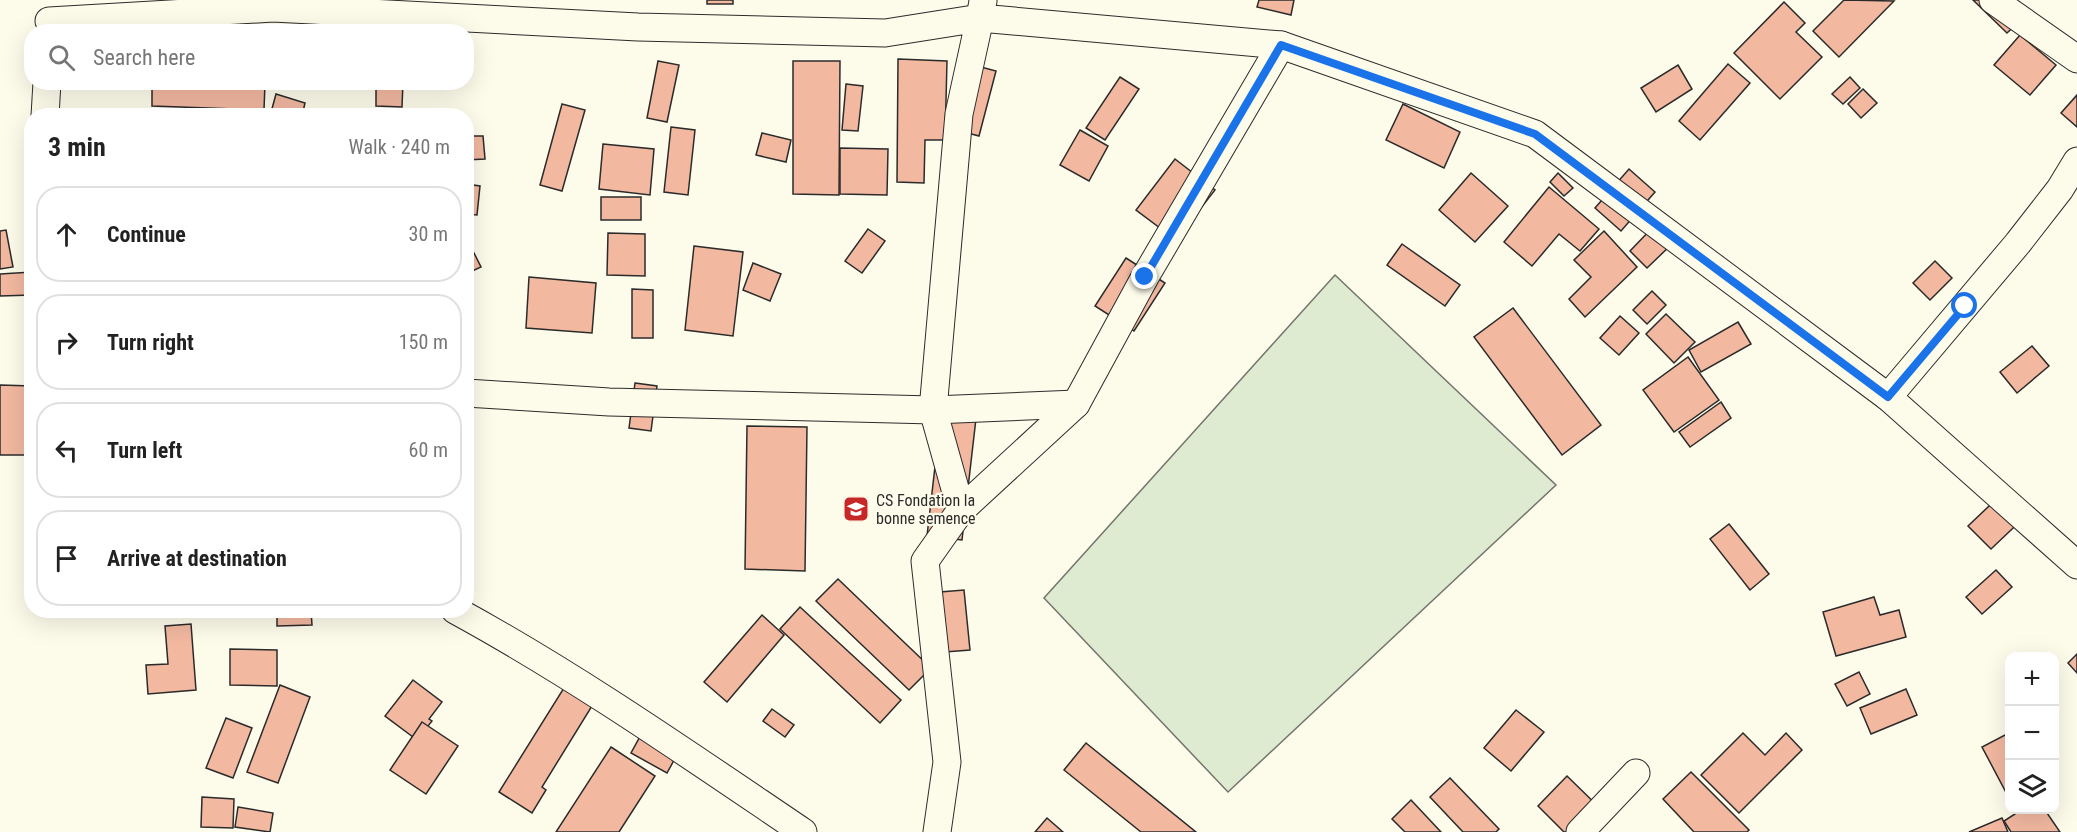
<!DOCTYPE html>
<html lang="en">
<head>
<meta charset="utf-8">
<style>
	body { margin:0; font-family:"Roboto Condensed",sans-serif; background:#f6f6f6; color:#222 }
	.controls { position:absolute; right:18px; bottom:18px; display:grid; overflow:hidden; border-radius:12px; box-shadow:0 6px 24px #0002 }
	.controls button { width:54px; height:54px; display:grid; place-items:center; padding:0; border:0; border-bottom:2px solid #e0e0e0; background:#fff; color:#222; font:30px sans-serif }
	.stop { position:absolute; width:18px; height:18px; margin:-14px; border:4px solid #1a73e8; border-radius:50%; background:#fff }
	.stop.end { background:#1a73e8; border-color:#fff; box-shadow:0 2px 6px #0008 }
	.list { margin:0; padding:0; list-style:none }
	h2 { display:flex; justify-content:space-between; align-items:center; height:78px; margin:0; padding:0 24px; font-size:26px }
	h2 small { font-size:20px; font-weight:400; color:#767676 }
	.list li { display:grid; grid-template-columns:39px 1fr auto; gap:18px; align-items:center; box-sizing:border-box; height:96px; margin:0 12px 12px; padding:0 12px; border:2px solid #e0e0e0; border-radius:24px }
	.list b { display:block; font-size:22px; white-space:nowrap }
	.list em { font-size:20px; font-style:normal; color:#767676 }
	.icon { flex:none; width:33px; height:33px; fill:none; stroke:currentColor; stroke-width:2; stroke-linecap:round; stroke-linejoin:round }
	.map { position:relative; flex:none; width:2077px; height:832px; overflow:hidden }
	.search { position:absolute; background:#fff; box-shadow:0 6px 24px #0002; left:24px; top:24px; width:450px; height:66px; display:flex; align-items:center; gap:15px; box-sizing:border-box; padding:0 21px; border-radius:24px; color:#767676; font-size:22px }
	.panel { position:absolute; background:#fff; box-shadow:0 6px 24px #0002; left:24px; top:108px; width:450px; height:510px; border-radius:24px }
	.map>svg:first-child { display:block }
	.green { fill:#deebd1; stroke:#74746e; stroke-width:1.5 }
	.building { fill:#f2b8a0; stroke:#2b2b2b; stroke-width:1.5 }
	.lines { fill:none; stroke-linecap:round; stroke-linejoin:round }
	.street-casing { stroke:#2b2b2b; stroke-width:29 }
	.street { stroke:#fdfbea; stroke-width:27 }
	.route { stroke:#1a73e8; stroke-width:8 }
	.labels { text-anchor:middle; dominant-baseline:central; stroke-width:4.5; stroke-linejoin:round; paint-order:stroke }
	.poi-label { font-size:16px; fill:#2b2b2b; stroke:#fdfbea; text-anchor:start }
</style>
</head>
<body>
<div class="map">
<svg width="2077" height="832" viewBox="0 0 2077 832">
	<rect width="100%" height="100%" fill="#fdfbea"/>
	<!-- green -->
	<path class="green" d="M1335,275L1556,485L1228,792L1044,598Z"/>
	<!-- building -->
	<g class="building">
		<rect x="707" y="0" width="26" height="4"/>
		<path d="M1259,0H1294L1291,15L1257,7Z"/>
		<path d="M1844,0L1894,1L1839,57L1813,31Z"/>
		<path d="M1973,0H2009L2025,16L2007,33Z"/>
		<path d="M1784,2L1805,23L1796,32L1822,57L1780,99L1734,53Z"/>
		<path d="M2020,35L2056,65L2030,95L1994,65Z"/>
		<path d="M898,59L947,61L945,140H925L924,183L897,182Z"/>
		<path d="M658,61L679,65L667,122L647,118Z"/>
		<path d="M793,61H840L839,195L793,194Z"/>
		<path d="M966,63L996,71L979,136L949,128Z"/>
		<path d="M1728,64L1750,83L1700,140L1679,121Z"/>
		<path d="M1678,65L1692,89L1656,112L1641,88Z"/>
		<path d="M1120,77L1139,89L1105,140L1086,128Z"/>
		<path d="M1850,77L1860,88L1843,104L1832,94Z"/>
		<path d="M152,82L265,83L264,110L152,106Z"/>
		<path d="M376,82H403L402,107L376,106Z"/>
		<path d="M846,84L863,86L858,131L842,130Z"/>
		<path d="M1863,89L1877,103L1861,118L1848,104Z"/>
		<path d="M276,94L305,103L302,116H270Z"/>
		<path d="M2077,95V127L2061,113Z"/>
		<path d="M562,104L585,110L562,191L540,185Z"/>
		<path d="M1403,104L1460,132L1444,168L1386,140Z"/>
		<rect x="182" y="112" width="52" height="4"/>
		<path d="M671,127L695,130L688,195L664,192Z"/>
		<path d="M1080,130L1108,146L1089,181L1060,165Z"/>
		<path d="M762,133L791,140L786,162L756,155Z"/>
		<path d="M466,136H483L485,159L466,160Z"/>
		<path d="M603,144L654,149L650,195L599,189Z"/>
		<path d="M840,148L888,149L887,195L840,194Z"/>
		<path d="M1175,159L1215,190L1176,240L1136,210Z"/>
		<path d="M1629,169L1655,192L1621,231L1595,208Z"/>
		<path d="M1471,173L1508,206L1475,242L1439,210Z"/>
		<path d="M1558,173L1573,188L1564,196L1550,182Z"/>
		<path d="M466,184L480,186L477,215L466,214Z"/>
		<path d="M1549,187L1599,229L1580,251L1559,234L1532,266L1504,242Z"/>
		<rect x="601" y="197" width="40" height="23"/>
		<path d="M1655,225L1673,243L1647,268L1630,251Z"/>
		<path d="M868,229L885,241L862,273L845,261Z"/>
		<path d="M6,230L13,267L0,269V231Z"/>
		<path d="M1604,231L1637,267L1585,317L1569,299L1591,277L1574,260Z"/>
		<path d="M608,233L645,234V276L607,275Z"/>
		<path d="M466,237L481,267L466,274Z"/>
		<path d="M1402,244L1460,285L1445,306L1387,265Z"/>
		<path d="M694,246L743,252L733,336L685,330Z"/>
		<path d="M1126,258L1165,283L1134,331L1095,306Z"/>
		<path d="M1935,261L1952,278L1930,300L1913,283Z"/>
		<path d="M753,263L781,274L770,301L743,290Z"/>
		<path d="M32,272V295L0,296V274Z"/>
		<path d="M529,277L596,283L592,333L526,328Z"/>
		<path d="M632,289L653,290V338H632Z"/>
		<path d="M1652,291L1666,305L1647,324L1633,310Z"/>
		<path d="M1513,308L1601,425L1562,455L1474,337Z"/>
		<path d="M1666,314L1695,342L1674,363L1646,334Z"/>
		<path d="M1620,316L1639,333L1619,355L1600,338Z"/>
		<path d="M1738,322L1751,344L1701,372L1689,350Z"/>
		<path d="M2032,346L2049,366L2017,393L2000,372Z"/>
		<path d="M1688,357L1719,400L1674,432L1643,390Z"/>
		<path d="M635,383L657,386L651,431L629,428Z"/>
		<path d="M0,385L32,386V455H0Z"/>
		<path d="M1721,402L1731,418L1690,447L1679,432Z"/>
		<path d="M942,406L977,410L962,540L927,536Z"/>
		<path d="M747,426L807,427L805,571L745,569Z"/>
		<path d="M2008,488L2030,512L1991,549L1968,526Z"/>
		<path d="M1729,524L1769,574L1750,590L1710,539Z"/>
		<path d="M1996,570L2012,587L1982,614L1966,597Z"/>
		<path d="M838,579L931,668L909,690L816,601Z"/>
		<path d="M964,590L970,650L945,652L940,592Z"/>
		<path d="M1874,597L1880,615L1899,610L1906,637L1836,656L1823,612Z"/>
		<path d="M800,607L901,700L880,723L780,629Z"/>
		<path d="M277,610H311L312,625L277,626Z"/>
		<path d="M762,615L784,635L727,702L704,682Z"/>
		<path d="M191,624L196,690L148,694L146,665L168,664L165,626Z"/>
		<path d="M230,649L277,650V686L230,685Z"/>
		<path d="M2077,654V673L2068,663Z"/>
		<path d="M1859,672L1870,694L1847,706L1835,684Z"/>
		<path d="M572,675L600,693L542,787L546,790L532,813L499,792Z"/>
		<path d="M413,680L442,702L429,719L432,721L417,740L385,716Z"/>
		<path d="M280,685L310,697L278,783L247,772Z"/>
		<path d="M1906,689L1917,715L1871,734L1860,708Z"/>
		<path d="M772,709L794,725L785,737L763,721Z"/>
		<path d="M1516,710L1544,732L1511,771L1484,748Z"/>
		<path d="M226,718L252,728L233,778L206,768Z"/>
		<path d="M422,722L458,746L426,794L390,770Z"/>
		<path d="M648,722L684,742L667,773L631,753Z"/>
		<path d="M1743,733L1765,755L1786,733L1802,750L1739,813L1701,775Z"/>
		<path d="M2005,735L2010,745V800L1982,747Z"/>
		<path d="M1086,743L1196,832H1141L1064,770Z"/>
		<path d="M611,747L655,776L619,832H556Z"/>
		<path d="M1691,772L1749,830L1747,832H1694L1663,799Z"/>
		<path d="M1567,776L1609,817L1593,832H1564L1538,806Z"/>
		<path d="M1450,778L1499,829L1496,832H1463L1430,797Z"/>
		<path d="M202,797L234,799L233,828L201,827Z"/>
		<path d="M1411,800L1441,832H1405L1392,819Z"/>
		<path d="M238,807L273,813L270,832L235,827Z"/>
		<path d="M2021,810H2045L2060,832H2011L2004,821Z"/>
		<path d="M1047,818L1063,832H1035Z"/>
		<path d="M2002,818L2008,832H1969Z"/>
	</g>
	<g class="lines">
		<!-- street casing -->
		<g class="street-casing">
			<g id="street">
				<path d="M1993,0L2077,59"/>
				<path d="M983,1L980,18L1281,45L1535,134L1888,397L2077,565"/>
				<path d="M49,21L273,8L638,27L885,33L980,18L959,114L933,410L961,510"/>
				<path d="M45,116L47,82"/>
				<path d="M466,393L609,402L933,410L1076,404"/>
				<path d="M1888,397L2018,243L2060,189L2077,161"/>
				<path d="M455,610C576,676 689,755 803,832"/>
				<path d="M937,832L947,762L925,561L961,510L1076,404L1145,277L1281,45"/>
				<path d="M1580,832L1636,773"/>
			</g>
		</g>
		<!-- street -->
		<use href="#street" class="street"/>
	</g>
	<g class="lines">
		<!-- route -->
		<path class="route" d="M1145,277L1281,45L1535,134L1888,397L1965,306"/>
	</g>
	<!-- icons -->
	<defs>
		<g id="school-square" transform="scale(1.35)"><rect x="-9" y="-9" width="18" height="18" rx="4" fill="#c62828" stroke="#fdfbea"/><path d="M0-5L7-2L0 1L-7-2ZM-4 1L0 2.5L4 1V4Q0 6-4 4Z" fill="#fff"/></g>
	</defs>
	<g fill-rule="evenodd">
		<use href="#school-square" x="856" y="509"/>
	</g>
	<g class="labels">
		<!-- poi labels -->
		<g class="poi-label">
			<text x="876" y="500">CS Fondation la<tspan x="876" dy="18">bonne semence</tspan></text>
		</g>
	</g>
</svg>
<div class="controls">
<button>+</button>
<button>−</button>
<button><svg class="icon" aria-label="layers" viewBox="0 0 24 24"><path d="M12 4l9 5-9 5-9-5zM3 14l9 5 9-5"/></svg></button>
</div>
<div class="stop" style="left:1965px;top:306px"></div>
<div class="stop end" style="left:1145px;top:277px"></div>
<div class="search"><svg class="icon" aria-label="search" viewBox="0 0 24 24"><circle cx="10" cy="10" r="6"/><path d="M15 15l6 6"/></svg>Search here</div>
<section class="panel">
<h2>3 min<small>Walk · 240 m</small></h2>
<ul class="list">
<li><svg class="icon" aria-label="ahead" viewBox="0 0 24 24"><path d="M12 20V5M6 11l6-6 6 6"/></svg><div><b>Continue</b></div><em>30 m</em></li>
<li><svg class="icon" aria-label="right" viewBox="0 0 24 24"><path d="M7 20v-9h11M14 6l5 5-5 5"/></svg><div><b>Turn right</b></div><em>150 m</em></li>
<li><svg class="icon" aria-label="left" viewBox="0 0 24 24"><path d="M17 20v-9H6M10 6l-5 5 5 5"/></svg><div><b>Turn left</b></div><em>60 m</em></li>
<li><svg class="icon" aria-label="arrive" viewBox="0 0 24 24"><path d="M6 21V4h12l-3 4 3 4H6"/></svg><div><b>Arrive at destination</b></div></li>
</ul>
</section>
</div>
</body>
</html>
